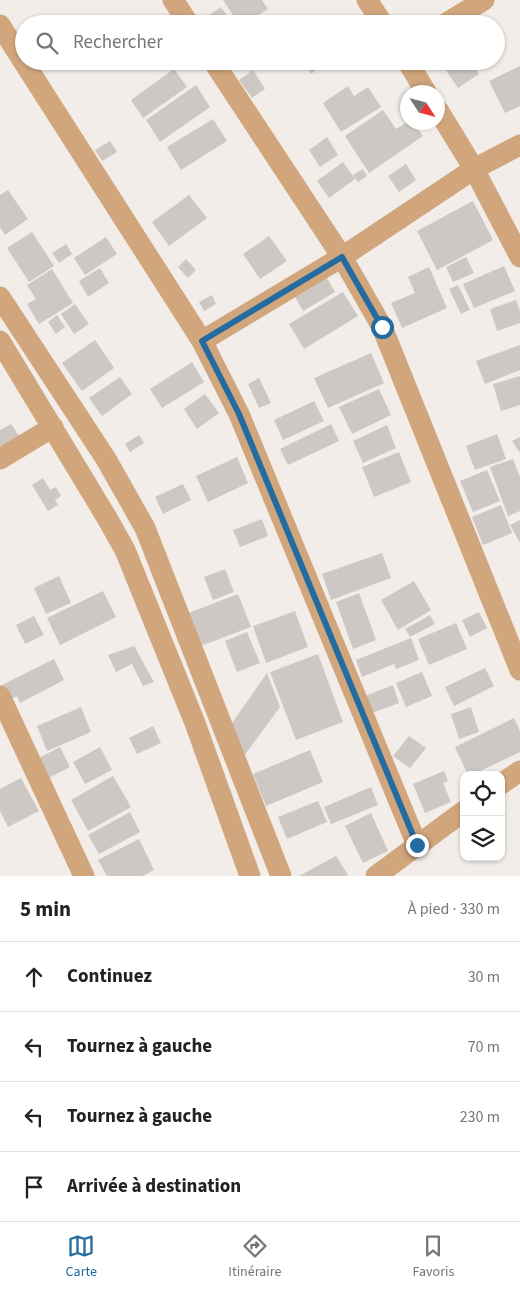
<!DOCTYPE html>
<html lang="fr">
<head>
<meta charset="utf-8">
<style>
	body { margin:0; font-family:"Source Sans 3",sans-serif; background:#f2f2f2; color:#222 }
	.controls { position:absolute; right:15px; bottom:15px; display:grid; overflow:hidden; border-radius:10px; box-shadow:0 1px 4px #0004 }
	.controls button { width:45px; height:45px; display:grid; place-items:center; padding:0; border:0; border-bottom:1px solid #e0e0e0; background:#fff; color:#222; font:25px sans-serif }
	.compass { position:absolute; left:400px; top:85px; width:45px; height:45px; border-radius:50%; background:#fff; box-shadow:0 1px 4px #0004; rotate:126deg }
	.stop { position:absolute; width:15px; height:15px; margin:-11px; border:4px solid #246ca0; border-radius:50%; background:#fff }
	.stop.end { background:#246ca0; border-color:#fff; box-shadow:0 1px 5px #0008 }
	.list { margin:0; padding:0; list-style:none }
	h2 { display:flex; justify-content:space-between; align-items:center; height:65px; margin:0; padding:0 20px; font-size:21px }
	h2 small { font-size:16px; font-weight:400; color:#767676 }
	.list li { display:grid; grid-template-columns:32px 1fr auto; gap:15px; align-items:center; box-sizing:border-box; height:70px; padding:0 20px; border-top:1px solid #e0e0e0 }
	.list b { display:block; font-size:19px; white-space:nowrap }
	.list em { font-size:16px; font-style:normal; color:#767676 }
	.icon { flex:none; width:28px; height:28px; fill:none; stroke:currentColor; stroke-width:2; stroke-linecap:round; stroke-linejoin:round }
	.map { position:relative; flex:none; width:520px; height:876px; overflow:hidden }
	.search { position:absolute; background:#fff; box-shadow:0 1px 4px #0004; left:15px; right:15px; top:15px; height:55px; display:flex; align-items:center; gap:12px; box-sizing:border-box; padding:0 18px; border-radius:28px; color:#767676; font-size:19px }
	.sheet { height:345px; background:#fff }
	nav { display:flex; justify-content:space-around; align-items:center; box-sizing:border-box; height:70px; border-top:1px solid #e0e0e0; background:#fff; font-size:14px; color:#767676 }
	nav a { display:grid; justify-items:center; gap:2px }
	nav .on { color:#246ca0 }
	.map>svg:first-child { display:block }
	.building { fill:#cdc8c4 }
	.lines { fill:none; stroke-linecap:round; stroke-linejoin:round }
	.minor { stroke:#d2a67d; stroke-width:21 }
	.route { stroke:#246ca0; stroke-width:6 }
</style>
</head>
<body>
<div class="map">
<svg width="520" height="876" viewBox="0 0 520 876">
	<rect width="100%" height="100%" fill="#f2ede8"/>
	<!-- building -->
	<g class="building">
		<path d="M223,0H262L268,9L245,24H239Z"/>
		<path d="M221,7L233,24H201L200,22Z"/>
		<path d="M310,61H328L311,74L305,65Z"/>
		<path d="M449,61H470L479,74L458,88L443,66Z"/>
		<path d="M520,66V106L505,113L489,81Z"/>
		<path d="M174,69L187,87L143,118L131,100Z"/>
		<path d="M253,70L265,89L252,98L239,80Z"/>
		<path d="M196,85L210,107L160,142L146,120Z"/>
		<path d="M348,86L354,96L368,87L381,107L341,132L323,103Z"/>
		<path d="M383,110L396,129L407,122H413L423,136L369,173L345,136Z"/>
		<path d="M213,119L227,141L181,170L167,147Z"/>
		<path d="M327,137L338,155L320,167L309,150Z"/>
		<path d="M110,141L117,152L102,161L95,150Z"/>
		<path d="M343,162L355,179L329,198L317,181Z"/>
		<path d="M406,164L416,180L399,192L388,176Z"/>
		<path d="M363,169L367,176L358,182L353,175Z"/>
		<path d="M8,190L28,219L5,235L0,227V195Z"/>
		<path d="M189,195L207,218L169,246L152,222Z"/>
		<path d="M473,201L493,240L437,270L417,231Z"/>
		<path d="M32,232L54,266L29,282L7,248Z"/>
		<path d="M269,236L287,261L260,279L243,254Z"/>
		<path d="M106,237L117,254L85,275L74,258Z"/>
		<path d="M66,244L72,254L59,263L52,253Z"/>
		<path d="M466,257L474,273L453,282L446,267Z"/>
		<path d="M186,259L196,270L188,278L178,267Z"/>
		<path d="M504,266L515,291L474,308L463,284Z"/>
		<path d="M429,267L447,308L402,328L391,303L415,293L408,277Z"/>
		<path d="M100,268L109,283L88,297L79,281Z"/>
		<path d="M52,269L73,303L39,324L27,304L36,299L27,285Z"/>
		<path d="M327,278L335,292L303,311L295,297Z"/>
		<path d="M458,285L470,310L461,314L449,289Z"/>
		<path d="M343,292L358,316L304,349L289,324Z"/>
		<path d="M212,295L216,304L204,311L199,302Z"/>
		<path d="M516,300L520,311V323L497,331L490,309Z"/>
		<path d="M75,304L89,324L74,334L61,314Z"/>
		<path d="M57,315L65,327L56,334L48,322Z"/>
		<path d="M95,340L114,368L82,391L62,363Z"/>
		<path d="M520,345V370L485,384L476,361Z"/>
		<path d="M371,353L384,383L328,408L314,378Z"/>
		<path d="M192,362L204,382L162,408L150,389Z"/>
		<path d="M520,376V405L501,411L493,384Z"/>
		<path d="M120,377L132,394L102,416L89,398Z"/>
		<path d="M259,378L271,403L259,408L248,384Z"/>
		<path d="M379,389L391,415L352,434L339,407Z"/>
		<path d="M205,394L219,413L197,429L184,409Z"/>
		<path d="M314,401L324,421L283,440L274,420Z"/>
		<path d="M11,424L19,436L0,447V430Z"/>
		<path d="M331,424L339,441L288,465L280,449Z"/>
		<path d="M387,425L396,448L363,463L353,441Z"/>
		<path d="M497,434L506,459L475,470L466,446Z"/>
		<path d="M139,435L144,443L130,452L125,444Z"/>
		<path d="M520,437V453L512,441Z"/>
		<path d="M399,452L411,482L374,497L362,467Z"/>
		<path d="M237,457L248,483L208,502L196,476Z"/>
		<path d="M513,459L520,477V511L508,516L490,467Z"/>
		<path d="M487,470L500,501L473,512L460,481Z"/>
		<path d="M43,478L50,490L56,487L61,496L55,500L58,505L48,511L32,485Z"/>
		<path d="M183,484L191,500L163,514L155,497Z"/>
		<path d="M501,505L512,533L483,545L472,517Z"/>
		<path d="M262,519L268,536L240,547L233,530Z"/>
		<path d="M520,520V543L510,525Z"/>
		<path d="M382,553L391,578L331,600L322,574Z"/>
		<path d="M225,569L234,592L213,600L204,577Z"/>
		<path d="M59,576L71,603L46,614L34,588Z"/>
		<path d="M414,581L431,610L398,630L381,600Z"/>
		<path d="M103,591L116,617L60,645L47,618Z"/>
		<path d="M359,593L376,640L353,649L336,602Z"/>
		<path d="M238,594L251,627L185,652L173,619Z"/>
		<path d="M295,611L308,647L266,663L253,626Z"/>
		<path d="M479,612L487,628L470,637L462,620Z"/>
		<path d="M430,615L435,624L410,637L405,629Z"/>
		<path d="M34,616L44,635L25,644L16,625Z"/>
		<path d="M456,623L467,649L429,665L418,639Z"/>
		<path d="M247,632L260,663L237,672L225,641Z"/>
		<path d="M411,638L419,660L396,669L394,664L362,677L356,660Z"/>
		<path d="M134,646L154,682L143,686L132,664L116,672L108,655Z"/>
		<path d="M318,654L343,722L296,740L270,672Z"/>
		<path d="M54,659L64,680L20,703L17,696L9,700L2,685Z"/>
		<path d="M485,668L494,686L454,706L445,687Z"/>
		<path d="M422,672L432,696L406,707L396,683Z"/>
		<path d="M267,673L280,707L244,756L232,723Z"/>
		<path d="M393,685L399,703L372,713L365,696Z"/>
		<path d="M81,707L91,732L47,751L37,726Z"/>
		<path d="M471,707L479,732L459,739L451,714Z"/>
		<path d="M514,718L520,731V752L472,775H468L455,747Z"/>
		<path d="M153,726L161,743L137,754L129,738Z"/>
		<path d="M409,736L426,748L410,768L393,756Z"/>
		<path d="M60,747L70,767L45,780L35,760Z"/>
		<path d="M100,747L112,770L85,784L73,762Z"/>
		<path d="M310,750L323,782L266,806L253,774Z"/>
		<path d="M444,771L448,781L443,783L451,802L425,813L413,784Z"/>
		<path d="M113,776L131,807L88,831L71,800Z"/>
		<path d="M21,778L39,811L8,827L0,811V789Z"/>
		<path d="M371,787L378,805L331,824L324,807Z"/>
		<path d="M318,801L327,822L287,839L278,817Z"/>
		<path d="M130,812L140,832L99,854L88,835Z"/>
		<path d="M371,813L388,851L363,863L345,826Z"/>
		<path d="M139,839L154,870L143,876H107L98,860Z"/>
		<path d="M336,856L348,875L347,876H299Z"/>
	</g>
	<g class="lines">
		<!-- minor -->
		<g class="minor">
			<path d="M173,0L189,24"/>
			<path d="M367,0L383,24"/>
			<path d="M445,24L484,0"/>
			<path d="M0,25L202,341L239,414L417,845"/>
			<path d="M213,61L342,257L382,327L520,670"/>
			<path d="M407,61L426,92"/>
			<path d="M438,110L474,169L520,257"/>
			<path d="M0,297L106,459L145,528L281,876"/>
			<path d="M0,341L107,518L125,550L195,723L250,876"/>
			<path d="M202,341L342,257L474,169L520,145"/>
			<path d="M0,459L53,427"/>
			<path d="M0,696L84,876"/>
			<path d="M501,784L520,771"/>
			<path d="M376,876L464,811"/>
		</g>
	</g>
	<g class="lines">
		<!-- route -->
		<path class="route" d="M382,327L342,257L202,341L239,414L417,845"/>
	</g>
</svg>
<div class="controls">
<button><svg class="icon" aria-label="locate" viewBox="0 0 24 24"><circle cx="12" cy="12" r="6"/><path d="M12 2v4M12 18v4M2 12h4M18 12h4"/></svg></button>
<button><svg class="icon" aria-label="layers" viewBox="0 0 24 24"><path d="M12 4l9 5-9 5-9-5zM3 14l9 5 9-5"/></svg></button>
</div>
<svg class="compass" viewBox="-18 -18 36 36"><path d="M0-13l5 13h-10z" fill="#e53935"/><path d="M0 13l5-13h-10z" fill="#767676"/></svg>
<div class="stop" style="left:382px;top:327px"></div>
<div class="stop end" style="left:417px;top:845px"></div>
<div class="search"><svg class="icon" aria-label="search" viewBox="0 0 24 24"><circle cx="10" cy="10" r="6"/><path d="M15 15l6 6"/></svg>Rechercher</div>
</div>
<section class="sheet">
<h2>5 min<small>À pied · 330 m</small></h2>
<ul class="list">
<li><svg class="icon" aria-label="ahead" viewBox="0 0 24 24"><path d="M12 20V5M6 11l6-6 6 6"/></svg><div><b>Continuez</b></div><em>30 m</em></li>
<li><svg class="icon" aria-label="left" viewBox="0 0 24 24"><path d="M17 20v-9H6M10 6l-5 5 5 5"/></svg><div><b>Tournez à gauche</b></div><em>70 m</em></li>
<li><svg class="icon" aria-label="left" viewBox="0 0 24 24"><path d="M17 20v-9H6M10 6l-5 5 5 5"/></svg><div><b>Tournez à gauche</b></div><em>230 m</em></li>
<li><svg class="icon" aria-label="arrive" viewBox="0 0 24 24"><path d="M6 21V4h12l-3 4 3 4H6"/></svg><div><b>Arrivée à destination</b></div></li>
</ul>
</section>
<nav>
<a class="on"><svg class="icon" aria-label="map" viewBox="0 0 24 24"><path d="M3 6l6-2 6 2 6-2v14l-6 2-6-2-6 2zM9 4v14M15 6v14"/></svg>Carte</a>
<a><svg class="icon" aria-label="directions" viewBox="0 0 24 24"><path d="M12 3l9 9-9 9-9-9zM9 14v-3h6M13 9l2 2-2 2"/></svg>Itinéraire</a>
<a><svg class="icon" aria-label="saved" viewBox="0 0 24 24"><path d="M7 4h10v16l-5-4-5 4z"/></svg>Favoris</a>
</nav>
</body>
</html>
